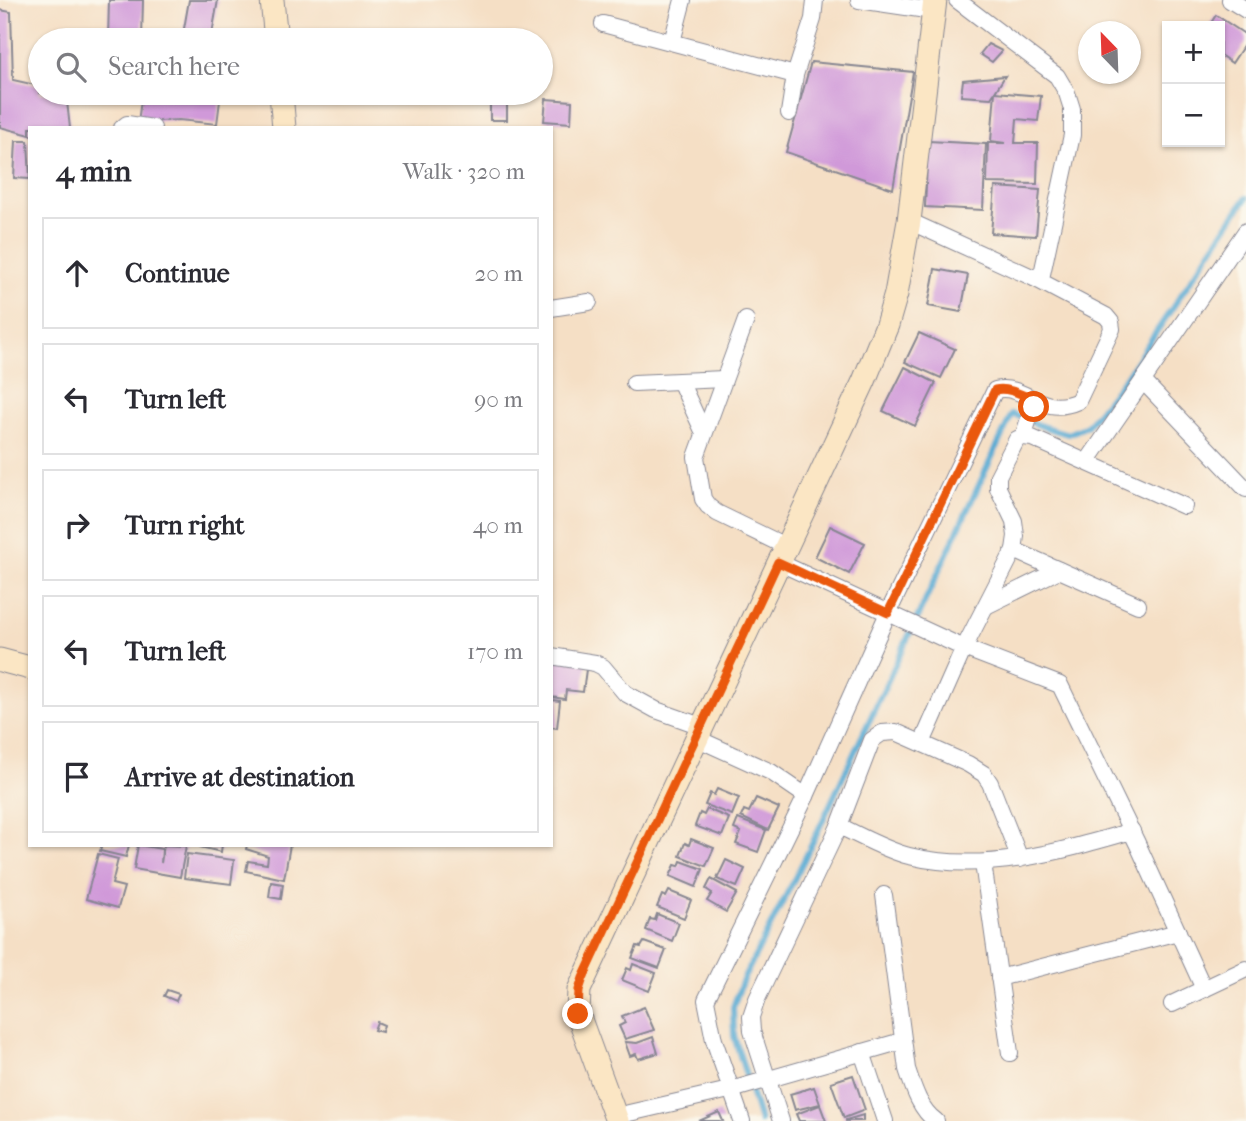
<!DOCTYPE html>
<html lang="en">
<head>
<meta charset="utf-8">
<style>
	body { margin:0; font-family:"IM FELL French Canon",serif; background:#f7f7f7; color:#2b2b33 }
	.controls { position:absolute; right:21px; top:21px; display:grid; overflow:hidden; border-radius:0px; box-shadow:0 2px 5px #0004 }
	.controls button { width:63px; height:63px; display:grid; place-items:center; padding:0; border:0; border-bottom:2px solid #e1e1e2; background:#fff; color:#2b2b33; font:35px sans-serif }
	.compass { position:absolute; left:1078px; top:21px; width:63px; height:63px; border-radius:50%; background:#fff; box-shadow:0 2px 5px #0004; rotate:337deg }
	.stop { position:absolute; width:21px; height:21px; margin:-16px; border:5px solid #ea580c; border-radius:50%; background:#fff }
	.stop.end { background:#ea580c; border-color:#fff; box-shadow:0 2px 7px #0008 }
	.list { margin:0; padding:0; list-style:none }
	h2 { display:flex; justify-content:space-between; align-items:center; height:91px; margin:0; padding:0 28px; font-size:30px }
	h2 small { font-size:23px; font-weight:400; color:#7c7c81 }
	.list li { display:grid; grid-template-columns:46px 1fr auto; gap:21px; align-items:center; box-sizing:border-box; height:112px; margin:0 14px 14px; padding:0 14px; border:2px solid #e1e1e2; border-radius:0px }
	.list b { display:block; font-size:26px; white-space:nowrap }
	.list em { font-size:23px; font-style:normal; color:#7c7c81 }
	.icon { flex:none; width:38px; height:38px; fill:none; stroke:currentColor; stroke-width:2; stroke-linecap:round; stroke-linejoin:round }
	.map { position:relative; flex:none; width:1246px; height:1121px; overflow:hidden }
	.search { position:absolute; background:#fff; box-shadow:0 2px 5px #0004; left:28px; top:28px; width:525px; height:77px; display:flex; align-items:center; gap:18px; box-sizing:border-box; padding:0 24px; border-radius:38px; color:#7c7c81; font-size:26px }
	.panel { position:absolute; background:#fff; box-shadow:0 2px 5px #0004; left:28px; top:126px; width:525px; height:721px; border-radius:0px }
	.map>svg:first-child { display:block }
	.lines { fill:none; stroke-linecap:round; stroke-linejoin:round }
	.stream { stroke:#58aad3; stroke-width:6 }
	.building { fill:#d099d9 }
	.street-casing { stroke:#888792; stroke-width:18 }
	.secondary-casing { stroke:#888792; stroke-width:25 }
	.street { stroke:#fff; stroke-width:16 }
	.secondary { stroke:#fbe6c4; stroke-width:23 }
	.route { stroke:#ea580c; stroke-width:9 }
</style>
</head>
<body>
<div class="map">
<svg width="1246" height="1121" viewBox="0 0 1246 1121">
	<rect width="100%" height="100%" fill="#fbf7ec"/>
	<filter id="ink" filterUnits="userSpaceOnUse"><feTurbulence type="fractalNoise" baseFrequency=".0143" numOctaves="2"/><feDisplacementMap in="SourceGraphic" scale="14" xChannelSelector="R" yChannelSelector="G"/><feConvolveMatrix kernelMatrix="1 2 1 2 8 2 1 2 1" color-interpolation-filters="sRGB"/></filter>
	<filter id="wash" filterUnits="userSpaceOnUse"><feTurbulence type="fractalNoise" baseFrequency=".00686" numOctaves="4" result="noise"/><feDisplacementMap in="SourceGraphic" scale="28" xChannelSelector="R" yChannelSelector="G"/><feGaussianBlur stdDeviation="1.57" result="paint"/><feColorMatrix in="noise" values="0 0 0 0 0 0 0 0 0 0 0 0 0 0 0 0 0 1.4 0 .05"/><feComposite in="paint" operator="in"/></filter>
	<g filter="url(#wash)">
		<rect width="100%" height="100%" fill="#f5dfc5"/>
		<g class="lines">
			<!-- stream -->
			<path class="stream" d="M760,1121L734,1036L733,1007L742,982L809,850L1012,414L1044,427L1068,434L1087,426L1128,374L1246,198"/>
		</g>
		<g id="blocks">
			<!-- building -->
			<g class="building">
				<path d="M109,0H143L142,40H108Z"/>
				<path d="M189,0H218L211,40H182Z"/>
				<path d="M0,10L11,12L13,80L40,86V93H66L70,128H30V135L0,127Z"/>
				<path d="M1216,15L1246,35V42L1232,63L1220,55V26H1209Z"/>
				<path d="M988,44L1002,51L992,62L980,54Z"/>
				<path d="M811,62L913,72L893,189L786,152Z"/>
				<path d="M1005,76L995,92L1041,96L1038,121L1017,119L1015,143H1038L1037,184L987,183L988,143H1005L991,141L995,92L991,98L961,96L963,80Z"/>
				<path d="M142,93H221L217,124L179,120L138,122Z"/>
				<rect x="490" y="96" width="17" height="24"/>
				<path d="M546,99L572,101L571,123L544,121Z"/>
				<path d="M16,141H28L30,179L14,178Z"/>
				<path d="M928,141L986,144L983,210L925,207Z"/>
				<path d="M995,187L1040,190L1036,236L991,233Z"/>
				<path d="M935,269L968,275L961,312L928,306Z"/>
				<path d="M919,333L955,349L941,378L905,362Z"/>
				<path d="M905,367L936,383L915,426L883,411Z"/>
				<path d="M830,526L865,543L849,574L815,557Z"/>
				<path d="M551,658L587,662L583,692L566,690L565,699L551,697Z"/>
				<path d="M551,700L560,701L557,728L551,727Z"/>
				<path d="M717,789L739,798L732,815L705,805L710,793L714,795Z"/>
				<path d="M756,798L779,808L768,830L741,817L744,810L749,812Z"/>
				<path d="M707,809L729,818L722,836L695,826L700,813L704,815Z"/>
				<path d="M738,819L766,830L758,852L736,844L741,832L734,829Z"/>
				<path d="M691,839L714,848L706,866L680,856L685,843L689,845Z"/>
				<path d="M102,845H129L126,857L100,851Z"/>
				<path d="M138,845L162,849L161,863L164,845L186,846L180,877L134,869Z"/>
				<path d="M200,845H222L221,852L200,847Z"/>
				<path d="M247,845H290L284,879L246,871L248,861L267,864L268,856L246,849Z"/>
				<path d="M98,854L118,859L112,884L124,887L118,908L86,899Z"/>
				<path d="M187,854L234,860L231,884L184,878Z"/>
				<path d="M726,860L745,869L737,887L717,879Z"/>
				<path d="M681,861L703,869L696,887L670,876L675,865L679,866Z"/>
				<path d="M711,879L737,893L726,912L707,901L712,893L706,889Z"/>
				<path d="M271,882L283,884L281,899L269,897Z"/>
				<path d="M669,891L691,900L684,918L657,907L662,895L666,897Z"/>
				<path d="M657,914L679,923L672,941L646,930L650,919L655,920Z"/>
				<path d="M644,942L666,950L659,968L632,958L637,946L641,947Z"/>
				<path d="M633,964L656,973L649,991L622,980L627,968L631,970Z"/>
				<path d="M167,990L179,994L176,1001L164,996Z"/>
				<path d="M644,1007L654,1030L625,1039L619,1026L625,1023L622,1016Z"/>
				<path d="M377,1022L384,1025L382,1032L374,1030Z"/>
				<path d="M653,1037L658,1053L638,1059L636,1054L630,1056L625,1042L637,1043Z"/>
				<path d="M853,1075L865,1110L844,1118L831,1082Z"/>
				<path d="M814,1087L820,1104L795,1110L790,1094Z"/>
				<path d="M820,1105L826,1121H799L796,1114Z"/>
				<path d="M719,1112L723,1121H699Z"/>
				<path d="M863,1115V1121H846V1120Z"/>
			</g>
		</g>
	</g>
	<g filter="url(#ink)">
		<use href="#blocks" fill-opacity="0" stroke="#888792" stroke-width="2"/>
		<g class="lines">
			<!-- street casing -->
			<g class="street-casing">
				<g id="street">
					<path d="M859,0L933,11"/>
					<path d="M1230,0L1246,10"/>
					<path d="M603,24L795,75"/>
					<path d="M672,42L683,0"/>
					<path d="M789,113L795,75L813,19L815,0"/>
					<path d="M122,128L127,124L153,128"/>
					<path d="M909,221L1034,278L1042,274L1072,135V109L1067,93L1057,76L957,0"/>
					<path d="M551,308L589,302"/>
					<path d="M746,320L696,457L703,499L708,506L717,513L785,546"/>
					<path d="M680,381L704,433"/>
					<path d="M1143,381L1246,489"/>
					<path d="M634,383L724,379"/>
					<path d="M1023,437L1035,400"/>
					<path d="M1087,462L1246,231"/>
					<path d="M1014,550L1138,605"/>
					<path d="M778,562L964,648L1060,685L1137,843L1204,989"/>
					<path d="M986,606L1059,570"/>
					<path d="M551,656L595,663L603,667L625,693L656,710L701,726"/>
					<path d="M696,738L771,772L806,796L706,1000L714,1040L742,1121"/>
					<path d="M922,743L964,648L1014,550L1016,536L1014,521L998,488V476L1017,439L1023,437L1032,438L1184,506"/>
					<path d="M806,796L888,613L995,390C1026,383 1040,418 1078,401L1112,329L1111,322L1106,316L1034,278"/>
					<path d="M1020,859L990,783L984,774L968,764L896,732L882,733L872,740L839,826C861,836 885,850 909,856C984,874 1059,852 1132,831"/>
					<path d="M983,863L1010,1053"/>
					<path d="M884,895L907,1069C913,1087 920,1110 936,1121"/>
					<path d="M999,978L1178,932"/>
					<path d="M1172,1004L1246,969"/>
					<path d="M862,1052L885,1121"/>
					<path d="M616,1116L738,1088L902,1041"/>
					<path d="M781,1121L752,1031L751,1017L757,999L839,826"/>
				</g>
			</g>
			<!-- secondary casing -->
			<g class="secondary-casing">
				<g id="secondary">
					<path d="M272,0L276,40"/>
					<path d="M281,93L284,128"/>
					<path d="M0,660L30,668"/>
					<path d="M617,1121L578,1014L579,990L864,381L887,325L896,294L909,221L935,0"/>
				</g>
			</g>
			<!-- street -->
			<use href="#street" class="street"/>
			<!-- secondary -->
			<use href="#secondary" class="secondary"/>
		</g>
	</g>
	<g class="lines" filter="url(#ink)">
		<!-- route -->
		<path class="route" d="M578,1014L579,990L583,978L778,562L888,613L995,390C1009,387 1022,395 1035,400L1034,407"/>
	</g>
</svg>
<div class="controls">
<button>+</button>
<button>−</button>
</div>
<svg class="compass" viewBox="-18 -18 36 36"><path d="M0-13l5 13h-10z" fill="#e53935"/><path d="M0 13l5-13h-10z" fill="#7c7c81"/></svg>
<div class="stop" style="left:1034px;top:407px"></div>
<div class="stop end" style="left:578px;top:1014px"></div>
<div class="search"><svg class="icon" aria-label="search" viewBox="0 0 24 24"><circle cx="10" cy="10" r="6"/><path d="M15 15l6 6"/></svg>Search here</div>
<section class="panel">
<h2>4 min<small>Walk · 320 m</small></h2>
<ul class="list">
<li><svg class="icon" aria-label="ahead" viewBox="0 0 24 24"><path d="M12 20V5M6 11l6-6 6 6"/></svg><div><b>Continue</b></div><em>20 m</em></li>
<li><svg class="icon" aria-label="left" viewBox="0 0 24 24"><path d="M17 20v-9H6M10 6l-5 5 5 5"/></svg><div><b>Turn left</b></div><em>90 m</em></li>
<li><svg class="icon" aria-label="right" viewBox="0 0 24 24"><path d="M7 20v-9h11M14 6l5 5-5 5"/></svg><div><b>Turn right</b></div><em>40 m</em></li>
<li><svg class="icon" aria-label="left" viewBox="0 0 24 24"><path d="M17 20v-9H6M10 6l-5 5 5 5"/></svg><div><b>Turn left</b></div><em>170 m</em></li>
<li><svg class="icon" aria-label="arrive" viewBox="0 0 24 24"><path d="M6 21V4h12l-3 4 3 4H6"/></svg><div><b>Arrive at destination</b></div></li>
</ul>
</section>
</div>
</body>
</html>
